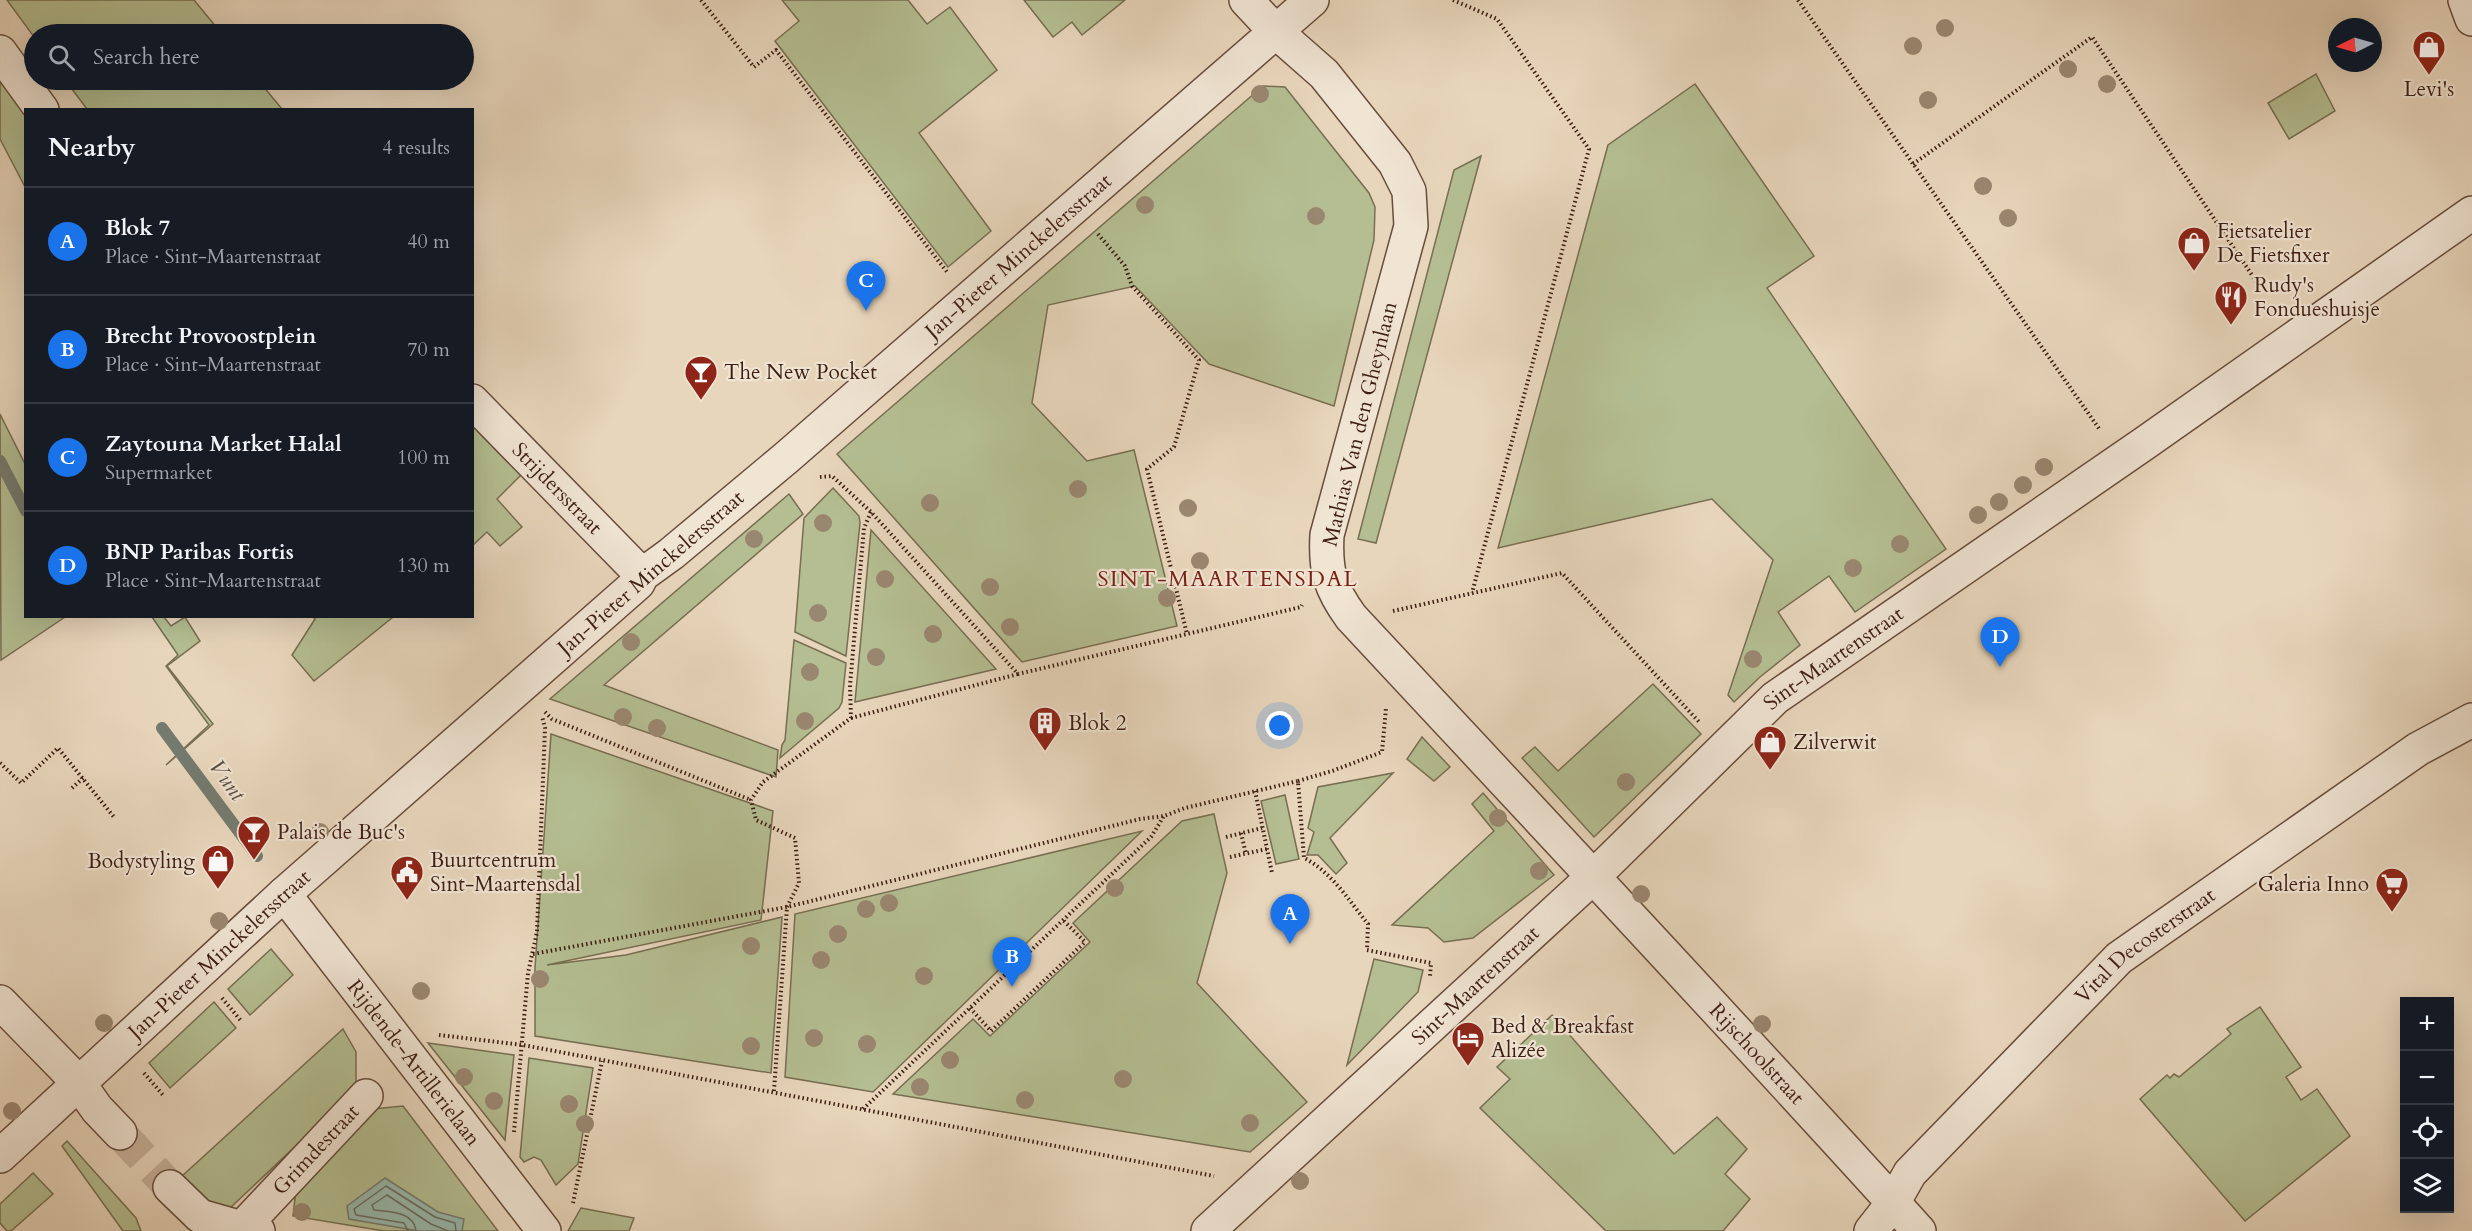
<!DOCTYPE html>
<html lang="en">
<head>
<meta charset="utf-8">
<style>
	body { margin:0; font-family:Cardo,serif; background:#242831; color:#f1f3f6 }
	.controls { position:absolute; right:18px; bottom:18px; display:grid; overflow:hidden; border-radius:0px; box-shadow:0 6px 24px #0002 }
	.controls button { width:54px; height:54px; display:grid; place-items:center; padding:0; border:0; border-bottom:2px solid #363941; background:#171b24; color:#f1f3f6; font:30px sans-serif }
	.compass { position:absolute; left:2328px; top:18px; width:54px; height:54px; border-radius:50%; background:#171b24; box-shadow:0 6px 24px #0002; rotate:265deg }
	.you { position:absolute; left:1280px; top:726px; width:21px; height:21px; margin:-15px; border:4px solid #fff; border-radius:50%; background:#1a73e8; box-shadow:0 0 0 9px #1a73e833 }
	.badge { display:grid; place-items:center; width:39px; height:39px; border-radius:50%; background:#1a73e8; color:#fff; font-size:20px; font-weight:700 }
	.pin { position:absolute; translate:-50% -50px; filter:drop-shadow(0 2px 3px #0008) }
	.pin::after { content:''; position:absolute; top:32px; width:21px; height:18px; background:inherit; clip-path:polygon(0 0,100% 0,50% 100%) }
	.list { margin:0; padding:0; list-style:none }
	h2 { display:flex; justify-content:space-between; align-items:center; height:78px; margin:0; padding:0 24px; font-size:26px }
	h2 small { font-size:20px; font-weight:400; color:#9ea1a6 }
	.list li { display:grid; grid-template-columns:39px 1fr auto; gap:18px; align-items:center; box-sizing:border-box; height:108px; padding:0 24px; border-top:2px solid #363941 }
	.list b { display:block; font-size:22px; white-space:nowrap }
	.list p { margin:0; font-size:20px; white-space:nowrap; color:#9ea1a6 }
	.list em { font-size:20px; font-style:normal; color:#9ea1a6 }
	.icon { flex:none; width:33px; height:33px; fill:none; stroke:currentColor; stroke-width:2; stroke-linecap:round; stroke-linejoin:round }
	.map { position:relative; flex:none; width:2472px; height:1231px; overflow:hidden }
	.search { position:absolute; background:#171b24; box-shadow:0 6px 24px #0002; left:24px; top:24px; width:450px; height:66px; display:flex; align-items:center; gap:15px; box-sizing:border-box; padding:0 21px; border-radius:33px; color:#9ea1a6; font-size:22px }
	.panel { position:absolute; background:#171b24; box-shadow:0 6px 24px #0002; left:24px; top:108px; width:450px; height:510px; border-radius:0px }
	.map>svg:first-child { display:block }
	.green { fill:#b4be92; stroke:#786e52; stroke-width:1.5 }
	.water { fill:#98b9ad; stroke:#747b6f; stroke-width:1.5 }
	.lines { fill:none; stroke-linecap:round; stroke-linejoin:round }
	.shore { stroke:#6a6c60; stroke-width:1.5 }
	.stream { stroke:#747b6f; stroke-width:12 }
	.minor-tunnel { stroke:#c6b19a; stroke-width:33; stroke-dasharray:33 16; stroke-linecap:butt }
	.minor-casing { stroke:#684c3c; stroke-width:36 }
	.path { stroke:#3d1e12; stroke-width:4; stroke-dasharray:1.5 3; stroke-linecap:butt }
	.minor { stroke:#f0e4d3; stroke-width:33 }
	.tree { fill:#9a8770 }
	.labels { text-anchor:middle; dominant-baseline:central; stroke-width:4.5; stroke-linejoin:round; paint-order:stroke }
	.poi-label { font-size:21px; fill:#3d1e12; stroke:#f0e4d3; text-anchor:start }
	.street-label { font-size:21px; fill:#3d1e12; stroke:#f0e4d3 }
	.neighbourhood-label { font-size:22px; letter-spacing:1.5px; fill:#7a1f14; stroke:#f0e4d3 }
	.water-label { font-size:22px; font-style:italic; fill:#584c40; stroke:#f0e4d3 }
</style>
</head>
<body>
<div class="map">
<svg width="2472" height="1231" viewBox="0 0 2472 1231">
	<rect width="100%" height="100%" fill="#e8d6bc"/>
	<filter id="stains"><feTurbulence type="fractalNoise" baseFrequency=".00333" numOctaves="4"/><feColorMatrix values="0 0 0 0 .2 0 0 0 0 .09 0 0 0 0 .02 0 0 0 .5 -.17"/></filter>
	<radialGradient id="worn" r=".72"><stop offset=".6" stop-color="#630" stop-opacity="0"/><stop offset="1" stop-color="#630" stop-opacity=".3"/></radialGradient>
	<!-- green -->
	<g class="green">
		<path d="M7,0H194L222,34H34V37Z"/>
		<path d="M782,0H908L927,24L950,7L997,70L919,133L991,231L948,267L775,41L799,21Z"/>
		<path d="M1024,0H1125L1082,35L1072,22L1053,37Z"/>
		<path d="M0,71L26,110L25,187L0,139Z"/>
		<path d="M2316,74L2335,111L2289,139L2268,103Z"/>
		<path d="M65,80H258L282,109H87Z"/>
		<path d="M1695,84L1814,256L1767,288L1946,549L1855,612L1829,576L1778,612L1800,645L1760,677L1734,702L1728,695L1773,560L1712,499L1498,548L1608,145Z"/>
		<path d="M1263,86L1285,87L1369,193L1375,207L1374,240L1334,406L1209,364L1135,286L1048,305L1032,403L1087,461L1134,450L1177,626L1022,662L837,454Z"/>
		<path d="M1481,156L1376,543L1358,539L1454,170Z"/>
		<path d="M0,414L25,464L26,616L65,617L1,660Z"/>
		<path d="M472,418L526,470L497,499L522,527L500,546L487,532L473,545Z"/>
		<path d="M833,488L859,516L860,523L846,656L795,632L804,518Z"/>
		<path d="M789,494L803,514L604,685L778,750L776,777L550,699Z"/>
		<path d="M871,530L996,669L855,702Z"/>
		<path d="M152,617H164L171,626L185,617L200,641L167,666L213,724L166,765L209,725L166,666L178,655Z"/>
		<path d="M313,617H393L314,681L292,655L315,619Z"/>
		<path d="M794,640L846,663L842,702L839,708L780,758L782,745L785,740Z"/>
		<path d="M1653,684L1701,734L1594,837L1522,758L1535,747L1558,771Z"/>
		<path d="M551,734L773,811L761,920L547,965L626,955L782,917L771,1073L535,1036V968Z"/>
		<path d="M1422,737L1450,767L1434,781L1407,759Z"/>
		<path d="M1393,773L1330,838L1347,863L1336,874L1318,855H1307L1314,832L1308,828L1318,787Z"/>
		<path d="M1483,793L1554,875L1473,938L1444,942L1428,928L1392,925L1494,831L1472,804Z"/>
		<path d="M1285,795L1299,859L1276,864L1261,801Z"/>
		<path d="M1214,814L1227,873L1197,983L1307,1102L1250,1152L893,1094L973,1019L990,1036L1090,942L1073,923L1182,821Z"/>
		<path d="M1142,831L873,1092L785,1077L795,914Z"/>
		<path d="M271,949L293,975L250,1015L228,989Z"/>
		<path d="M1374,959L1423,970L1418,992L1347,1065Z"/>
		<path d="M214,1002L236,1028L170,1088L149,1063Z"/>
		<path d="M2260,1007L2301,1067L2286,1077L2301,1100L2317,1089L2350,1136L2245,1221L2140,1099L2167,1075L2170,1078L2174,1074L2179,1077L2231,1034L2227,1029Z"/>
		<path d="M1552,1015L1674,1154L1717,1117L1747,1149L1725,1174L1750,1199L1723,1231H1606L1480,1108L1510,1079L1497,1067Z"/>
		<path d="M343,1029L356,1052V1089L229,1209L207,1205L181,1177Z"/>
		<path d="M428,1043L514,1055L505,1140Z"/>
		<path d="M529,1058L593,1068L578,1164L556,1185L541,1160L534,1157L524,1162L520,1157Z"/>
		<path d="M403,1106L498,1231H384L293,1216L297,1181L372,1109Z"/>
		<path d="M67,1141L136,1218L141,1231H123L62,1146Z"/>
		<path d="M33,1173L53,1194L11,1231H7L0,1223V1204Z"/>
		<path d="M581,1208L634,1218L629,1231H568Z"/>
	</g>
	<!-- water -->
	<path class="water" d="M385,1178L438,1212L464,1219L462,1231H419L349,1219L347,1206Z"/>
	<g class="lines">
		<!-- shore -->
		<g class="shore">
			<path d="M408,1231L404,1223L356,1215L354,1209L386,1186L435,1217L455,1223L456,1231"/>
			<path d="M416,1231C414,1211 389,1212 374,1210L372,1205L387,1195L431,1224L448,1231"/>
		</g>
		<!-- stream -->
		<g class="stream">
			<path d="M0,461L26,511"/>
			<path d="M162,728L257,856"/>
		</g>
		<!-- minor-tunnel -->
		<path class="minor-tunnel" d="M120,1133L170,1187"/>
		<!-- minor casing -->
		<g class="minor-casing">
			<g id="minor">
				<path id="s1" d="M1246,0L1275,31L1324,74L1395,163L1409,191L1411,226L1327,535C1325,571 1330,588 1351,617C1541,821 1732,1024 1919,1231"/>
				<path d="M2465,0L2472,19"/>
				<path d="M0,52L42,110"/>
				<path id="s2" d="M472,401L642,575"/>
				<path id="s3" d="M284,894L544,1231"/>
				<path d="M0,1002L78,1082L97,1109L120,1133"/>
				<path id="s4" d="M0,1156L284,894L638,583L642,575L671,554L786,458L1312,0"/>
				<path d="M170,1187L200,1216L242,1228"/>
				<path id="s5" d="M258,1231L242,1228L366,1096"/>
				<path id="s6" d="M1208,1231L1593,877L1775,698L2145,443L2472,213"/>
				<path id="s7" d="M1871,1231L1893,1203L1910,1173L2119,958L2418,749L2472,720"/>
			</g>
		</g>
		<!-- path -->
		<g class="path">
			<path d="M701,0L754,67L776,50L947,272"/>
			<path d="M1453,0L1497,19L1589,149L1472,593"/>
			<path d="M1798,0L2100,430"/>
			<path d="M1913,164L2092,37L2260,287"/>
			<path d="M1098,234L1125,266L1132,286L1199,360L1174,447L1147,469L1187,634"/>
			<path d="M820,477L832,476L871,512L1018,674L1301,607L1302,605"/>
			<path d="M1393,611L1562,573L1700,723"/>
			<path d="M545,712L552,719L751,800"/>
			<path d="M851,718L1018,674"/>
			<path d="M0,763L21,783L58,748L114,817"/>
			<path d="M1298,781L1332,771L1382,752L1386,708"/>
			<path d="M72,788L83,778"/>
			<path d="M1255,791L1272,873"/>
			<path d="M1241,833L1246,854"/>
			<path d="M1226,837L1262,828"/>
			<path d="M1230,857L1267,849"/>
			<path d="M533,954L787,907L1140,819L1164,816L1185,808L1298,781L1304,858C1331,871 1350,902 1368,924L1367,950L1431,963L1430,977"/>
			<path d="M222,998L242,1022"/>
			<path d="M970,1008L991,1031L1085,942L1063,920"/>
			<path d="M439,1035L523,1045L1214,1176"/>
			<path d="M144,1073L163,1095"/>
			<path d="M774,1091L787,907L799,883L795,838L756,820L751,800L763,782L851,718L850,685L864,528L871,512"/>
			<path d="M863,1109L1151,837L1164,816"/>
			<path d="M514,1132L528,973L537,932L545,728L542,716"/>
			<path d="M573,1203L602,1061"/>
		</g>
		<!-- minor -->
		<use href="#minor" class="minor"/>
	</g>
	<!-- trees -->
	<g class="tree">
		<circle cx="1945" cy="28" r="9"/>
		<circle cx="1913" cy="46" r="9"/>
		<circle cx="2068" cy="69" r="9"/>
		<circle cx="2107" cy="84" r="9"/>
		<circle cx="1260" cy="94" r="9"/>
		<circle cx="1928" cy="100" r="9"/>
		<circle cx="1983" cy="186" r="9"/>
		<circle cx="1145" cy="205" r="9"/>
		<circle cx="1316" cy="216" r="9"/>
		<circle cx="2008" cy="218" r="9"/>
		<circle cx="2044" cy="467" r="9"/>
		<circle cx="2023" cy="485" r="9"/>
		<circle cx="1078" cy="489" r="9"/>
		<circle cx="1999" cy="502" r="9"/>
		<circle cx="930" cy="503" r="9"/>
		<circle cx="1188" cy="508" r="9"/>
		<circle cx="1978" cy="515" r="9"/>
		<circle cx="823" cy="523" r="9"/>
		<circle cx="754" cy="539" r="9"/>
		<circle cx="1900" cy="544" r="9"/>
		<circle cx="1200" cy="561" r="9"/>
		<circle cx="1853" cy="568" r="9"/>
		<circle cx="885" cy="579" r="9"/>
		<circle cx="990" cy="587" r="9"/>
		<circle cx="1167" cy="598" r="9"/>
		<circle cx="818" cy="613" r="9"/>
		<circle cx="1010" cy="627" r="9"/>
		<circle cx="933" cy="634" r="9"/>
		<circle cx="631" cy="642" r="9"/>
		<circle cx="876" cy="657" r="9"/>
		<circle cx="1753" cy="659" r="9"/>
		<circle cx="810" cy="672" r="9"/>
		<circle cx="623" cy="717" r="9"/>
		<circle cx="805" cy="721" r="9"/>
		<circle cx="657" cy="728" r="9"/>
		<circle cx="1626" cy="782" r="9"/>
		<circle cx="1498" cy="818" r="9"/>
		<circle cx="320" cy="832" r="9"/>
		<circle cx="1539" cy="871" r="9"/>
		<circle cx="1115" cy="888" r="9"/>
		<circle cx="1641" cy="894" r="9"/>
		<circle cx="889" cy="903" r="9"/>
		<circle cx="866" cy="909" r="9"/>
		<circle cx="219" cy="921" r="9"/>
		<circle cx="838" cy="934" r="9"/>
		<circle cx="751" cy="946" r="9"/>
		<circle cx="821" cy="960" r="9"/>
		<circle cx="924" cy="976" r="9"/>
		<circle cx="540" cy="979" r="9"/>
		<circle cx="421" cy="991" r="9"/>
		<circle cx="104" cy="1023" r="9"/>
		<circle cx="1762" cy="1024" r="9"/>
		<circle cx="814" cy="1038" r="9"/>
		<circle cx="867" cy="1044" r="9"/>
		<circle cx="751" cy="1046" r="9"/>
		<circle cx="950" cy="1060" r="9"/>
		<circle cx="464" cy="1077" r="9"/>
		<circle cx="1123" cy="1079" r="9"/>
		<circle cx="920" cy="1087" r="9"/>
		<circle cx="1025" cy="1100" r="9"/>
		<circle cx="494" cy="1101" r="9"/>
		<circle cx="569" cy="1104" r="9"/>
		<circle cx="12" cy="1111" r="9"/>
		<circle cx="1250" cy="1123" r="9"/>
		<circle cx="585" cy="1124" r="9"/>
		<circle cx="1300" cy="1181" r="9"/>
		<circle cx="302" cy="1212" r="9"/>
	</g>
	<!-- icons -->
	<defs>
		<g id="shop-pin" transform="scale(1.725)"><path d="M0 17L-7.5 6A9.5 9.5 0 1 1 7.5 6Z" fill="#8f2418" stroke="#f0e4d3"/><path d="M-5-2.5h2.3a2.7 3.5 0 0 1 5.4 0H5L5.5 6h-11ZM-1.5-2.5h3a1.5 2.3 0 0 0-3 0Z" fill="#fff"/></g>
		<g id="restaurant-pin" transform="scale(1.725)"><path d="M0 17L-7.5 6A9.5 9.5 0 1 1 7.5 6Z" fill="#8f2418" stroke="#f0e4d3"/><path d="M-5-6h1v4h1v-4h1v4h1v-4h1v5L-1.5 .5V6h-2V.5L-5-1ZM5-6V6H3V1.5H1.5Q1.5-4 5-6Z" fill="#fff"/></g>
		<g id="bar-pin" transform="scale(1.725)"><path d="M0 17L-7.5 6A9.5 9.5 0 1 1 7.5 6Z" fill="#8f2418" stroke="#f0e4d3"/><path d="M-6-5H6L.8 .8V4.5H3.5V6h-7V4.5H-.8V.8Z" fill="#fff"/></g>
		<g id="building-pin" transform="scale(1.725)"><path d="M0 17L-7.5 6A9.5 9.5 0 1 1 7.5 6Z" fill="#8f2418" stroke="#f0e4d3"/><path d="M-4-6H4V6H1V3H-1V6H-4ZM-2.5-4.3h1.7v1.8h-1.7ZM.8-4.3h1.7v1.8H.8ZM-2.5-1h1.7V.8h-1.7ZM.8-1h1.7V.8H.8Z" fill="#fff"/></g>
		<g id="civic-pin" transform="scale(1.725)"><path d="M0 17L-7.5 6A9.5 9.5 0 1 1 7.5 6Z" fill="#8f2418" stroke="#f0e4d3"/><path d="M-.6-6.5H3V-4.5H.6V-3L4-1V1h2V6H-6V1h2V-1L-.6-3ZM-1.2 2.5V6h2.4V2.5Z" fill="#fff"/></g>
		<g id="supermarket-pin" transform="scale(1.725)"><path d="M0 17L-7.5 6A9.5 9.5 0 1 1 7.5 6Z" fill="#8f2418" stroke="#f0e4d3"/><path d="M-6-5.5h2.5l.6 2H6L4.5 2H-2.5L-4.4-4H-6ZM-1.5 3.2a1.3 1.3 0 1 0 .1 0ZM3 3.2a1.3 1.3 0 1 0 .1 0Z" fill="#fff"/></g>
		<g id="hotel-pin" transform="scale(1.725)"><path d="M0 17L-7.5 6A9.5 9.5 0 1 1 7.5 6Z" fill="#8f2418" stroke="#f0e4d3"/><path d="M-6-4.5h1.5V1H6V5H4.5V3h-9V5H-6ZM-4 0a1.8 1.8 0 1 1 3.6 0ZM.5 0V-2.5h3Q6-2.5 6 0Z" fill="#fff"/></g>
	</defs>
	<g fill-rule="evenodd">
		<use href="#shop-pin" x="2429" y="47"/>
		<use href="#shop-pin" x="2194" y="243"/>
		<use href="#restaurant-pin" x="2231" y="297"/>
		<use href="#bar-pin" x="701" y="372"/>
		<use href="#building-pin" x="1045" y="723"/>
		<use href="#shop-pin" x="1770" y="742"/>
		<use href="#bar-pin" x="254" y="832"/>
		<use href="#shop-pin" x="218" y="861"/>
		<use href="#civic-pin" x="407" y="872"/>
		<use href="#supermarket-pin" x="2392" y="884"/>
		<use href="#hotel-pin" x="1468" y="1038"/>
	</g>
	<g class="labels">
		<!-- poi labels -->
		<g class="poi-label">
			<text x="2429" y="89" text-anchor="middle">Levi's</text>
			<text x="2217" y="231">Fietsatelier<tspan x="2217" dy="24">De Fietsfixer</tspan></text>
			<text x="2254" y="285">Rudy's<tspan x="2254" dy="24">Fondueshuisje</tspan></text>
			<text x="724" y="372">The New Pocket</text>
			<text x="1068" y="723">Blok 2</text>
			<text x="1793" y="742">Zilverwit</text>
			<text x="277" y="832">Palais de Buc's</text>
			<text x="430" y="860">Buurtcentrum<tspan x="430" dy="24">Sint-Maartensdal</tspan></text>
			<text x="195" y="861" text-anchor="end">Bodystyling</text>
			<text x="2369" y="884" text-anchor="end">Galeria Inno</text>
			<text x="1491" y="1026">Bed &amp; Breakfast<tspan x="1491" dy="24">Alizée</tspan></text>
		</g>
		<!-- street labels -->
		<g class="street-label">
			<text stroke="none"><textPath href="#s4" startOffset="1360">Jan-Pieter Minckelersstraat</textPath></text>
			<text transform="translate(1360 424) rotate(-76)">Mathias Van den Gheynlaan</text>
			<text stroke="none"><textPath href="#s2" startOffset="122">Strijdersstraat</textPath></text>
			<text transform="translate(651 573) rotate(-41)">Jan-Pieter Minckelersstraat</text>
			<text stroke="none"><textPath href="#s6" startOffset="849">Sint-Maartenstraat</textPath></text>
			<text stroke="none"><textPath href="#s7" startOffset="398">Vital Decosterstraat</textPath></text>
			<text stroke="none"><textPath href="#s4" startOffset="298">Jan-Pieter Minckelersstraat</textPath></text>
			<text stroke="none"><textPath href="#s6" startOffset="363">Sint-Maartenstraat</textPath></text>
			<text stroke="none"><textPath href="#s1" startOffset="1292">Rijschoolstraat</textPath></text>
			<text stroke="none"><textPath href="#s3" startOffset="213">Rijdende-Artillerielaan</textPath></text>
			<text stroke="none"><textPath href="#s5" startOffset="124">Grimdestraat</textPath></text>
		</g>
		<!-- neighbourhood labels -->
		<g class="neighbourhood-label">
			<text x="1228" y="579">SINT-MAARTENSDAL</text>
		</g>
		<!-- water labels -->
		<g class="water-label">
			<text transform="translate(227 780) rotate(54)">Vunt</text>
		</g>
	</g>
	<rect width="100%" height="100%" filter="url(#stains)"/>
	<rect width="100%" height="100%" fill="url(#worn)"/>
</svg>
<div class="controls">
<button>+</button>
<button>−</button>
<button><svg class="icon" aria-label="locate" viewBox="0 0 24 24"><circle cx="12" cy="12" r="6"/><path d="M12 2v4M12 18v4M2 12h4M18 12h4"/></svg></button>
<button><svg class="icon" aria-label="layers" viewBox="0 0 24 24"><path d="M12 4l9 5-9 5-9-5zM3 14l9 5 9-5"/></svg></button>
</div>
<svg class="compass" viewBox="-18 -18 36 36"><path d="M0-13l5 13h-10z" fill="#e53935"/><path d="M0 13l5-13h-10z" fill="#9ea1a6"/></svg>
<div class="you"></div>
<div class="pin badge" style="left:1290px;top:944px">A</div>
<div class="pin badge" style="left:1012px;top:987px">B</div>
<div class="pin badge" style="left:866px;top:311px">C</div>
<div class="pin badge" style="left:2000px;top:667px">D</div>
<div class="search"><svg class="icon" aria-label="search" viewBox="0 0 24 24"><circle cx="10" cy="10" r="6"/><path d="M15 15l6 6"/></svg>Search here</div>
<section class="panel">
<h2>Nearby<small>4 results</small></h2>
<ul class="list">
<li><span class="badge">A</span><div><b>Blok 7</b><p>Place · Sint-Maartenstraat</p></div><em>40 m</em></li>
<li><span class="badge">B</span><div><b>Brecht Provoostplein</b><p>Place · Sint-Maartenstraat</p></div><em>70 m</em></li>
<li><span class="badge">C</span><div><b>Zaytouna Market Halal</b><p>Supermarket</p></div><em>100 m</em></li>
<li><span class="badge">D</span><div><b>BNP Paribas Fortis</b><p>Place · Sint-Maartenstraat</p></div><em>130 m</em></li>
</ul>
</section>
</div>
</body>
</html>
